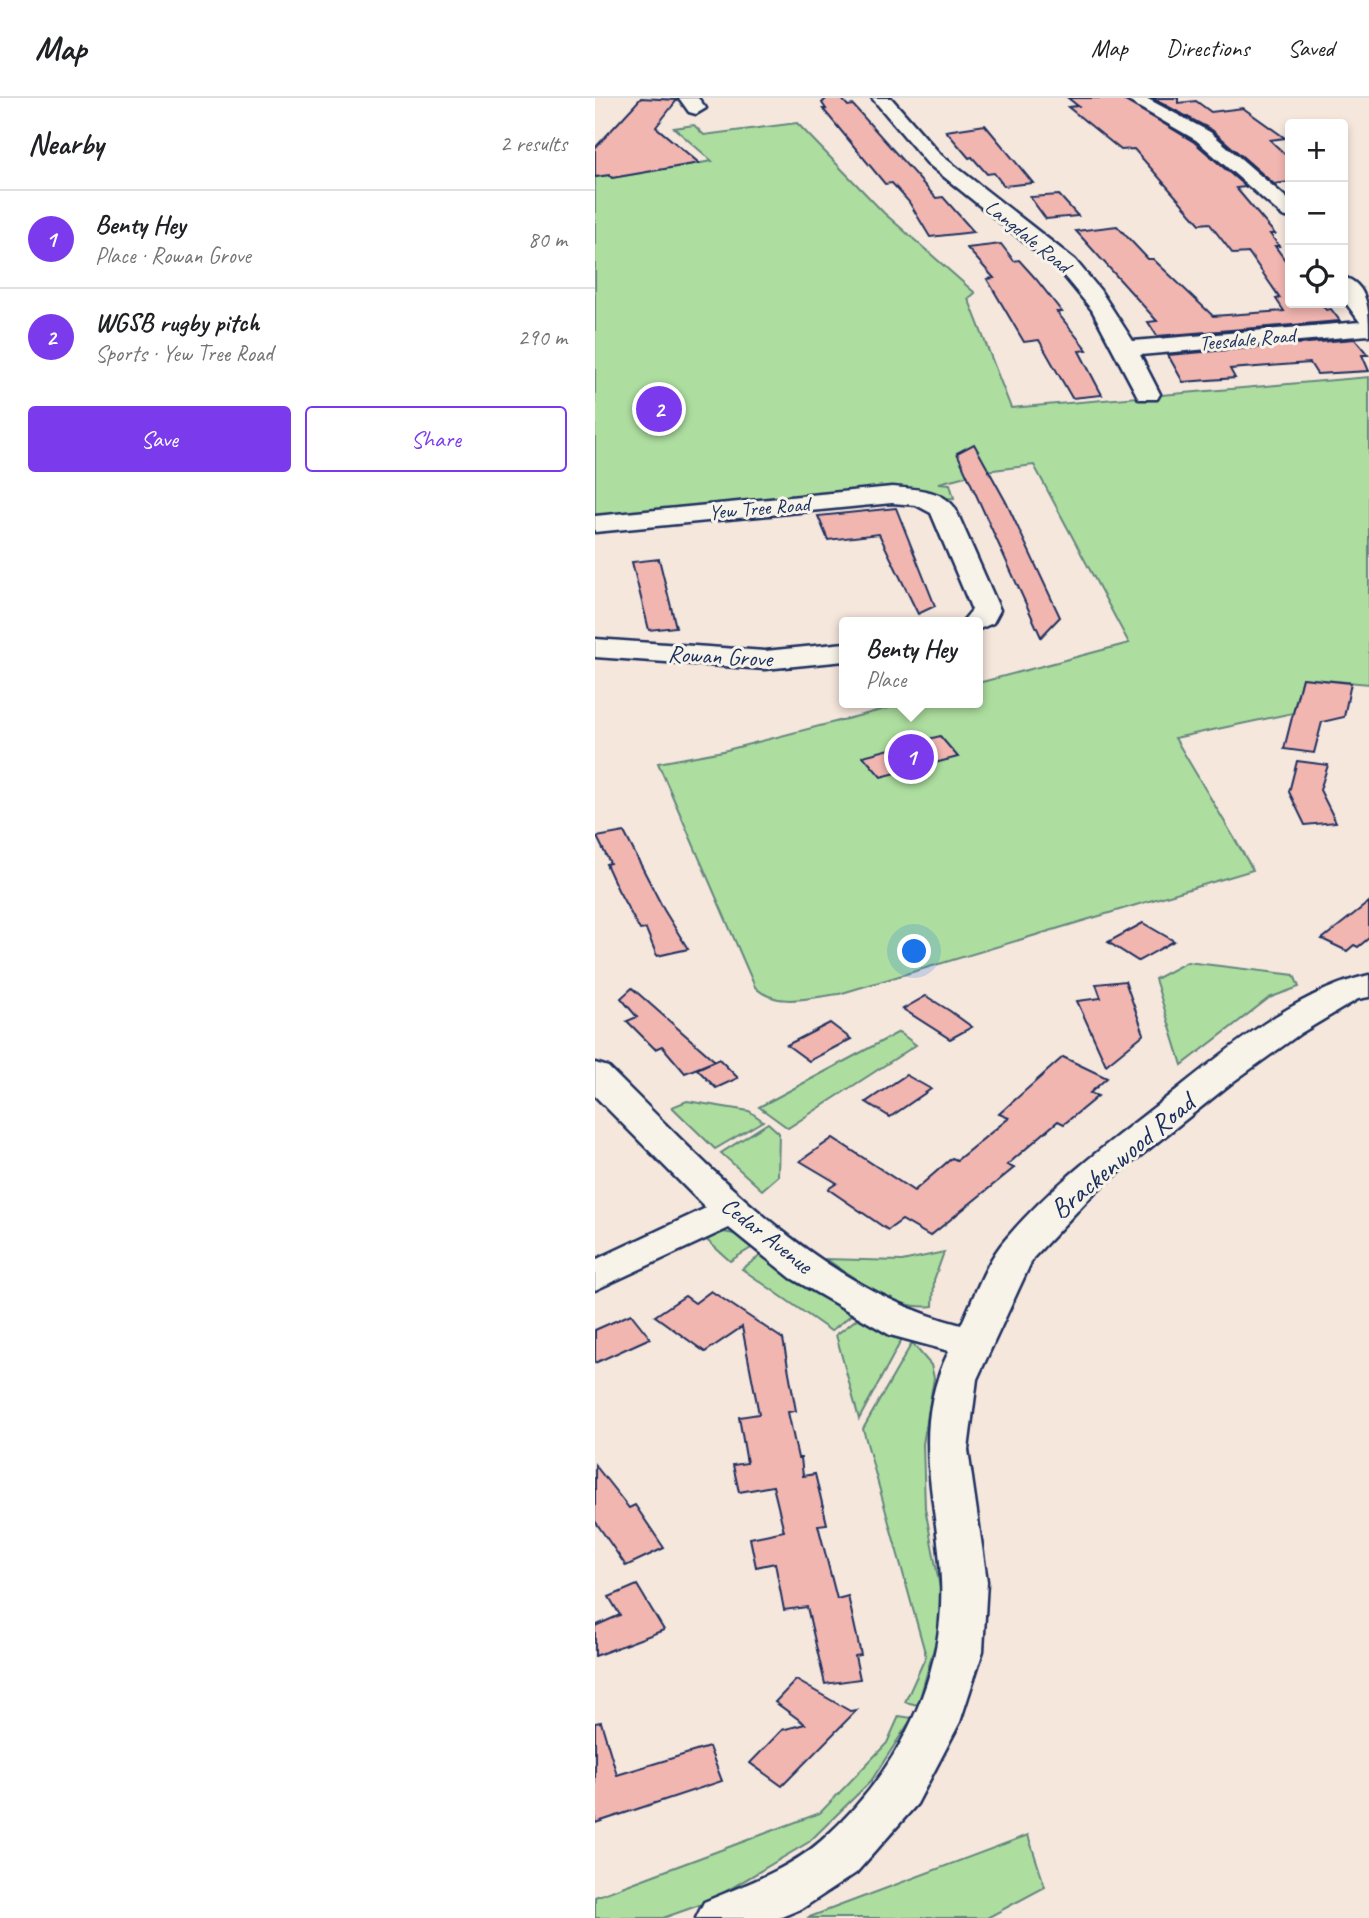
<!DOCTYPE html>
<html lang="en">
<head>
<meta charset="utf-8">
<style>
	body { margin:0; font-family:Caveat,sans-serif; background:#f2f2f2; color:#202124 }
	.controls { position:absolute; right:21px; top:21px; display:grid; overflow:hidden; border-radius:7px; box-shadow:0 4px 10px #0003 }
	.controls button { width:63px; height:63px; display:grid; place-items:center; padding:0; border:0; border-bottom:2px solid #e0e0e0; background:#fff; color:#202124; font:35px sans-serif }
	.you { position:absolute; left:320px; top:854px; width:24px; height:24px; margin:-18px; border:5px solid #fff; border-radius:50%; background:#1a73e8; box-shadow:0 0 0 10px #1a73e833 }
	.badge { display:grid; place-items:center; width:46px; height:46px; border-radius:50%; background:#7c3aed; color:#fff; font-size:23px; font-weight:700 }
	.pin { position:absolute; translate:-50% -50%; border:4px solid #fff; box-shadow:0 2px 7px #0006 }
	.popup { position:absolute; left:244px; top:519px; width:144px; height:91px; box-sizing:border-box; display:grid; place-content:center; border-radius:7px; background:#fff; filter:drop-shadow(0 2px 5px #0005); font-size:23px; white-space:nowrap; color:#757577 }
	.popup b { font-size:26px; color:#202124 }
	.popup::after { content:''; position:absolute; left:50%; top:100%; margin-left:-14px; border:14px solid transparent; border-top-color:#fff }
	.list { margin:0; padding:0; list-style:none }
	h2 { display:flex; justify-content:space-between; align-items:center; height:91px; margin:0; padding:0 28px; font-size:30px }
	h2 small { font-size:23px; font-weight:400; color:#757577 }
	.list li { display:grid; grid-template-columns:46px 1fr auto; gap:21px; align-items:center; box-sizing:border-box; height:98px; padding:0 28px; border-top:2px solid #e0e0e0 }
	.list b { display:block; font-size:26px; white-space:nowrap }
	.list p { margin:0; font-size:23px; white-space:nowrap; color:#757577 }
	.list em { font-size:23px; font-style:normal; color:#757577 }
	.actions { display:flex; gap:14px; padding:21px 28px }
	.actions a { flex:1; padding:16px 0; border:2px solid #7c3aed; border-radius:7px; text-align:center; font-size:24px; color:#7c3aed }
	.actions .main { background:#7c3aed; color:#fff }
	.icon { flex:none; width:38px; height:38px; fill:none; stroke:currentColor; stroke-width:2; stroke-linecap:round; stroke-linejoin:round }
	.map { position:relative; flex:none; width:774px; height:1820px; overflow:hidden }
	header { display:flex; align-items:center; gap:42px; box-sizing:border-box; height:98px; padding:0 35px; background:#fff; border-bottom:2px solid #e0e0e0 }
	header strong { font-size:33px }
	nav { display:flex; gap:38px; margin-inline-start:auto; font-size:24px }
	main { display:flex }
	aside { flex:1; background:#fff }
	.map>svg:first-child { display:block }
	.green { fill:#adde9f; stroke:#64867e; stroke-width:2 }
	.building { fill:#f2b6b1; stroke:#1b2f5e; stroke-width:2 }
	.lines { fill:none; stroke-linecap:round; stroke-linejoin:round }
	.minor-casing { stroke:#1b2f5e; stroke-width:5 }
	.minor { fill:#f7f3e8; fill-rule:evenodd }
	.labels { text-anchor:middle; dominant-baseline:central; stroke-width:6; stroke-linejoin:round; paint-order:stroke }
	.far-street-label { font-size:21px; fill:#1b2f5e; stroke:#f7f3e8 }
	.street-label { font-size:24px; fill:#1b2f5e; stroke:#f7f3e8 }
	.near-street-label { font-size:28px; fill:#1b2f5e; stroke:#f7f3e8 }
</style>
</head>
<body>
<header>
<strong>Map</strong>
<nav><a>Map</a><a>Directions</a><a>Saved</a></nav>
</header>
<main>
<aside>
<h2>Nearby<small>2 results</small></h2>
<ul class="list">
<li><span class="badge">1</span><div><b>Benty Hey</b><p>Place · Rowan Grove</p></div><em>80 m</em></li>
<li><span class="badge">2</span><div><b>WGSB rugby pitch</b><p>Sports · Yew Tree Road</p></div><em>290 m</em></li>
</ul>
<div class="actions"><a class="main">Save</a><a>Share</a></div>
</aside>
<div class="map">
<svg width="774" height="1820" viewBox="0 0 774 1820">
	<rect width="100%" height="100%" fill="#f6e7dd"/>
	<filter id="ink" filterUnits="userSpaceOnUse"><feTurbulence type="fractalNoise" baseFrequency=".0143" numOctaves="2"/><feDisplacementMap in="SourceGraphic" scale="14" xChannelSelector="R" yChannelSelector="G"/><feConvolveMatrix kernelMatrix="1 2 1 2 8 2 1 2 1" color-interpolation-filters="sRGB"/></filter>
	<g filter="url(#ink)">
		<!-- green -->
		<g class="green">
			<path d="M202,25L289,115L380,195L373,201L375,205L416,310L774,279V586L707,580L698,615L580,640L658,772L244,896C218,899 181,911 160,889L63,665L128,653L313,605H382L383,585L534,545L439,367L390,373L344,385L355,386L359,400L0,421V79L14,77L17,80L117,63L79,30L99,27L109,37Z"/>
			<path d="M592,864L699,877L704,889L674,900L587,967L560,881Z"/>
			<path d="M304,934L321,947L193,1030L164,1009Z"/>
			<path d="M92,1003L154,1013L168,1023L120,1051L77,1009Z"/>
			<path d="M173,1025L184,1035L183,1078L167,1092L126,1055Z"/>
			<path d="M128,1134L145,1137L161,1147L135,1163L105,1136Z"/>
			<path d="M172,1153L261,1213L236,1233L147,1171Z"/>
			<path d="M349,1154L339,1182L338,1208C298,1213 263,1182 231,1161L307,1163Z"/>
			<path d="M267,1217L307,1241L264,1321L241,1237Z"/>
			<path d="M317,1245L336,1267L339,1280L328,1346L330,1410L346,1495L347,1521L323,1607L310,1604L331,1558L268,1331Z"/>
			<path d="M304,1618L317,1620L276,1683L214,1744L113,1804L68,1820H0V1799L225,1715L292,1645Z"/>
			<path d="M433,1737L450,1789L392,1820H212Z"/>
		</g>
		<!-- building -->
		<g class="building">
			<path d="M46,0L82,2L61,29L104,65L17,80L14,77L0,79V50Z"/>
			<path d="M232,0H246L253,8L258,7L341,100L348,99L379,134L335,139L314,104L297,85L290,86L228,11H231L227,5Z"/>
			<path d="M473,0H526L599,44L651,89L641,90L680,136H675L684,148H680L695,169V205L727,207L731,212L736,211L745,223L562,238L553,224L562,223L481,133L522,128L553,161H558L618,218L689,213L681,201L685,200L654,155L638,156L614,125L605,126L539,51L526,52L473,9L483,8Z"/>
			<path d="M557,0H583V5L601,3L616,14L648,10L690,40L675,42L695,61V84L679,86L617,32Z"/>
			<path d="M390,27L438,85L409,88L399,75L392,76L377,59L374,60L351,33Z"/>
			<path d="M464,97L483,118L451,121L435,99Z"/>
			<path d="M406,146L419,163L424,162L441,181L467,214H462L492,252L484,253L507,297L477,300L444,242L429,244L392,181L399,180L372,150Z"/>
			<path d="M760,241L773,257H767L774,273L722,276L715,265L701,266L635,271L640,280L588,284L573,257Z"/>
			<path d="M379,346L411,404L465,519L446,539L362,355Z"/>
			<path d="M301,410L340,508L323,516L284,436L233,442L223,418Z"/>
			<path d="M64,461L81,529L54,532L37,464Z"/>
			<path d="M707,580L756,585L749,619L727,624L719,655L689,651Z"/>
			<path d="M345,638L363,659L286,679L268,658Z"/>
			<path d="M702,663L733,667L725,692L741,724L710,727L694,694Z"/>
			<path d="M29,734L69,812L93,851L62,858L51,831L45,832L23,792L11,766L15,765L2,739Z"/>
			<path d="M774,804V840L763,849L759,847L752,853L727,841Z"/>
			<path d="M548,825L579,843L543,863L513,844Z"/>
			<path d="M530,883L549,936L511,967L482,903L506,900L501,886Z"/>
			<path d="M37,890L71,920L120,963L90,975L67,948L60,951L32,923L42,919L26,900Z"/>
			<path d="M331,898L355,913L377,929L355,941L308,911Z"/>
			<path d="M235,925L256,941L214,963L192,947Z"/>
			<path d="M468,959L512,980L495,995L503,998L469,1026L463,1023L412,1067L419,1070L335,1138L307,1122L293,1132L233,1091L242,1085L205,1063L238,1040L319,1093L357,1060L362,1062L414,1020L404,1016Z"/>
			<path d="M124,961L143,980L121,990L102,971Z"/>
			<path d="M311,977L336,991L295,1019L271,1004Z"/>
			<path d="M116,1193L188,1241L201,1313L193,1314L203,1360H206L208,1378L220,1376L232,1426L223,1427L242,1501L253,1498L266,1557L260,1558L265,1581L230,1586L212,1509L189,1512L180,1465L161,1469L155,1440L189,1433L178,1388L144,1394L138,1367L152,1365L144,1319L164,1316L147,1229L110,1254L60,1218L90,1198L100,1205Z"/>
			<path d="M36,1216L55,1240L0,1265V1232Z"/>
			<path d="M0,1367L34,1410L40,1407L69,1450L31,1468L0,1423Z"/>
			<path d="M42,1487L69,1532L0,1558V1528L25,1517L14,1499Z"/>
			<path d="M201,1582L255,1613L262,1612L187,1688L155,1665L187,1632L210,1626L180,1604Z"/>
			<path d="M6,1624L22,1677L114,1649L127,1683L0,1725V1625Z"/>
		</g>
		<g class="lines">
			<!-- minor casing -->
			<g class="minor-casing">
				<g id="minor">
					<path d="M84,0H103L111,10L101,16L94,14Z"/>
					<path d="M277,0H296L346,57L480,162L505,192L538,243L765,224L748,201V179C774,186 774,215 774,237L545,257L565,296L562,301H544L497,212L464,172L332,65Z"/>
					<path d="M528,0H551L615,34L695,103V120L688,118L601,42Z"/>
					<path d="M297,389C318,391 347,391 360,410L405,512L398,525L382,532V524H367L377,512L336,415L321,407L297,405L0,434V418Z"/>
					<path d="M0,541L170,553L250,545V563L170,571L0,559Z"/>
					<path d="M774,877V899L763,901L706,935L639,983L501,1093L438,1160L382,1281L373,1352L392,1483L388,1553L365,1624L322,1706L261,1775L208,1810L184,1820H101L109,1804C149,1787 193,1772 226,1743C300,1678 351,1582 346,1482C343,1399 314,1334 354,1253L295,1237L196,1180L134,1130L0,1192V1162L111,1110L0,998V965L13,969C116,1070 221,1190 366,1227C379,1200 390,1165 410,1142C455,1088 511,1047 566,1004C628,956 696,895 774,877Z"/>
				</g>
			</g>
			<!-- minor -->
			<use href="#minor" class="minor"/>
		</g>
	</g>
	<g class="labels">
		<!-- far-street labels -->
		<g class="far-street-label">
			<text transform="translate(433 138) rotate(39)">Langdale Road</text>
			<text transform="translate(652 241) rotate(-5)">Teesdale Road</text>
			<text transform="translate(164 410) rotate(-5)">Yew Tree Road</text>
		</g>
		<!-- street labels -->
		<g class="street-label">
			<text transform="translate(125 558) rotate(3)">Rowan Grove</text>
			<text transform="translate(172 1137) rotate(38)">Cedar Avenue</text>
		</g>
		<!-- near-street labels -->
		<g class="near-street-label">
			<text transform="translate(527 1058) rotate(-40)">Brackenwood Road</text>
		</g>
	</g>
</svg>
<div class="controls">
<button>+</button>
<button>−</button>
<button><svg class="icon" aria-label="locate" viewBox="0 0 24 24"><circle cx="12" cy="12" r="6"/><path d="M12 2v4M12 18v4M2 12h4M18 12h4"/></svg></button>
</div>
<div class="you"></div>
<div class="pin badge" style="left:316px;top:659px">1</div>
<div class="popup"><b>Benty Hey</b>Place</div>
<div class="pin badge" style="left:64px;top:311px">2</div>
</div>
</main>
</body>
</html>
